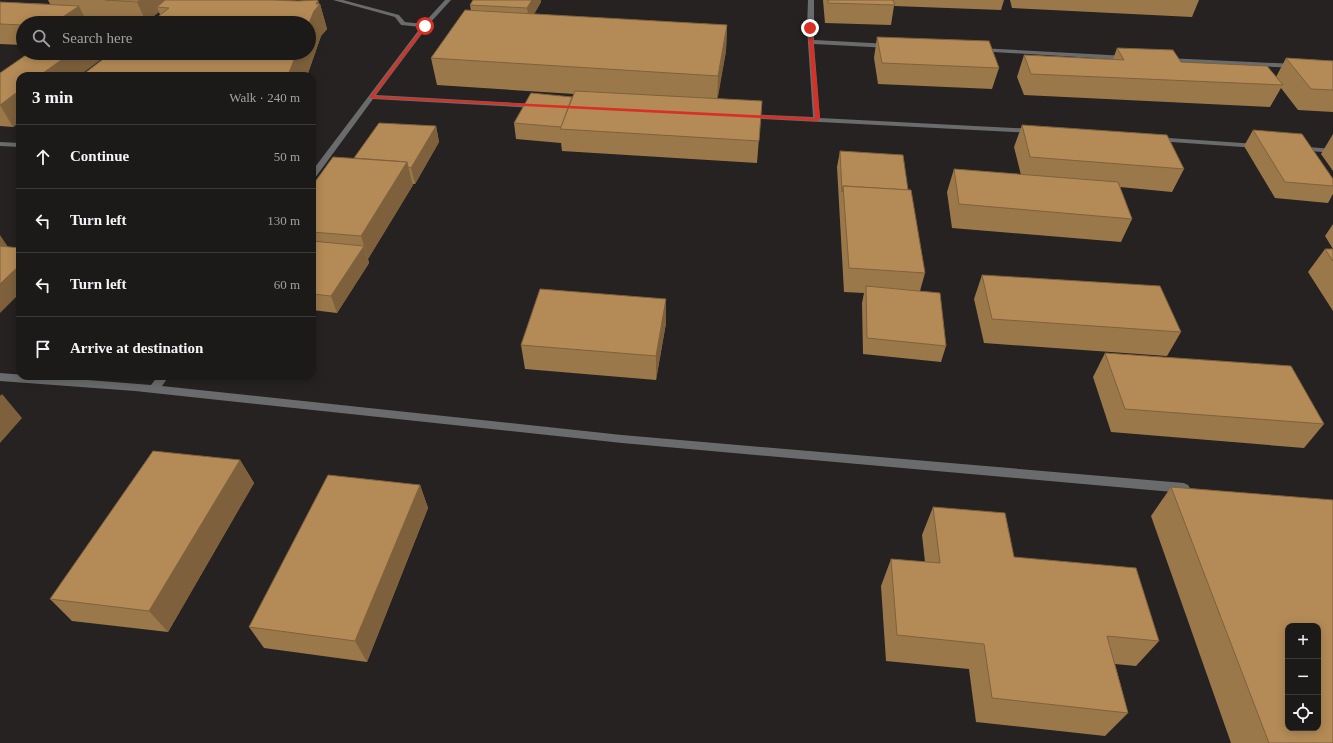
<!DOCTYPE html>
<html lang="en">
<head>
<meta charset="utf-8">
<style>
	body { margin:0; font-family:"Times New Roman",serif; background:#292726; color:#f1f3f6 }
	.controls { position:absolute; right:12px; bottom:12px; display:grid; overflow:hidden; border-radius:8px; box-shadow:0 2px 10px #0003 }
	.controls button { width:36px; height:36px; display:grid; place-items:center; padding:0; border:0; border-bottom:1px solid #3a3838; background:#1c1a19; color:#f1f3f6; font:20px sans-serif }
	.stop { position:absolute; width:12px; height:12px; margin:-9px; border:3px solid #d93025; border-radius:50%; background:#fff }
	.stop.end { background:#d93025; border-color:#fff; box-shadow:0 1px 4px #0008 }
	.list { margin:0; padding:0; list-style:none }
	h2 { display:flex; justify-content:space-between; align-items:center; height:52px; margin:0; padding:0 16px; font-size:17px }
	h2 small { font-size:13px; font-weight:400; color:#a0a1a2 }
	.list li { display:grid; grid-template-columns:26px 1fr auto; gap:12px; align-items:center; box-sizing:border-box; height:64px; padding:0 16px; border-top:1px solid #3a3838 }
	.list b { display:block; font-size:15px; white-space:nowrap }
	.list em { font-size:13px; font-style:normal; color:#a0a1a2 }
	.icon { flex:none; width:22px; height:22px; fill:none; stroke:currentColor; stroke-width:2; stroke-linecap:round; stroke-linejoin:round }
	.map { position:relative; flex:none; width:1333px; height:743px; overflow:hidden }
	.search { position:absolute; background:#1c1a19; box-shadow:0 2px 10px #0003; left:16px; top:16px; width:300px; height:44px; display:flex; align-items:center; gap:10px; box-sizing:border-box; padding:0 14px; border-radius:22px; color:#a0a1a2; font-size:15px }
	.panel { position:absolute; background:#1c1a19; box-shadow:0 2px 10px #0003; left:16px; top:72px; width:300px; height:308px; border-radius:12px }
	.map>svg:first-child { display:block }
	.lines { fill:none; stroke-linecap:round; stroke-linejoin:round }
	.minor { fill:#6a6b6c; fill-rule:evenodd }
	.wall { fill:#9b784a }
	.shaded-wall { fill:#7e613c }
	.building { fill:#b48b56; stroke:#7e613c; fill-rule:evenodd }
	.route { fill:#d93025 }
</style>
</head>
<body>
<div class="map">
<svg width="1333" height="743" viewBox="0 0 1333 743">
	<rect width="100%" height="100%" fill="#252221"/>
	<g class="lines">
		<!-- minor -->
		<g class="minor">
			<path d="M333,0H343L399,15L405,22L423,24L445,0H451L430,23L376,95L536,104L539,106L536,108L373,99L315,178H312V171L421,27L401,25L395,17Z"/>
			<path d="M808,0H814V40L890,44L893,46L890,48L814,44L820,118L1034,129L1038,131L1034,133L745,118L744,116L748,114L813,117L807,28Z"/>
			<path d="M979,48L1127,56L1130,58L1127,60L977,51V49Z"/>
			<path d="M1167,58L1295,64L1298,66L1295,68L1165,61V59Z"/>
			<path d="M1154,137L1257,144L1261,146L1257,148L1157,141L1153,139Z"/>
			<path d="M0,142L20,143V147L0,146Z"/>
			<path d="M1296,146L1333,149V153L1299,150H1296Z"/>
			<path d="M0,373L151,385L158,376H169L162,386L622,435L1184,483L1188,485L1190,488L1188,491L1184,493L622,443L135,391L0,381Z"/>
		</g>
	</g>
	<!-- wall -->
	<g class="wall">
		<path d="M48,0H273L298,1L318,0L319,4H320L327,29L321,36L307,76L111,53H186L181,57L225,59L309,23H150L160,15L159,12L146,22L85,18L87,23H23V45L0,44V2L50,4Z"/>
		<path d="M823,0H1004L1001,10L894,6L891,25L825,23Z"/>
		<path d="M1010,0H1199L1192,17L1012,8Z"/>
		<path d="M541,2L534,14L727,25L726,51L717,99L762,101L757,163L562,151L561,143L516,139L514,123L572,97L574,94L437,85L431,58L471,11L470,5Z"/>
		<path d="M877,37L999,68L992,89L878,84L874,58Z"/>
		<path d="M1117,48L1181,62L1276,77L1286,58L1333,61V112L1298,110L1281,88L1270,107L1024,95L1017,77L1024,55L1113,59Z"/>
		<path d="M29,53H106L107,55L20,76V122L13,127L0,126V73Z"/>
		<path d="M1022,125L1184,169L1172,192L1120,187L1132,219L1121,242L952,228L947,192L954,169L1021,175L1014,147Z"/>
		<path d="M436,126L439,142L415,184H412L413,185L368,259L369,263L337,313L312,310V186L354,158Z"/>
		<path d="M1253,130L1333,179V194L1328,203L1275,198L1244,146Z"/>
		<path d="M1333,134V171L1321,154Z"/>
		<path d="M840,151L908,190L925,273L920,291L946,346L941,362L863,354L862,303L864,293L844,292L837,167Z"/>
		<path d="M1333,224V311L1308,272L1325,249H1333L1325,236Z"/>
		<path d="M982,275L1181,332L1167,356L984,343L974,299Z"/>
		<path d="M666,323L656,380L525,369L521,345Z"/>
		<path d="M1105,353L1324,424L1304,448L1111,432L1093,377Z"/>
		<path d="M240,460L254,483L168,632L72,621L50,599Z"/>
		<path d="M420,485L428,508L367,662L264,648L249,627Z"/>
		<path d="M1171,487L1333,743H1231L1151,516Z"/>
		<path d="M933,507L1014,557L1159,641L1136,666L1115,664L1128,713L1105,736L976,722L969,669L886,661L881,586L891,559L925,562L922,535Z"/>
	</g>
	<!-- shaded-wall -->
	<g class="shaded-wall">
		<path d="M140,0H168L157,7L159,12L146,22L137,2Z"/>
		<path d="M318,0L319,5L320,4L327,29L321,36L307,76H287L297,53H309V23Z"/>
		<path d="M532,0H541V2L529,23L527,8Z"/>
		<path d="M79,6L87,23H54Z"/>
		<path d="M185,19L187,23H180Z"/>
		<path d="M727,25L726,51L717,103L718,76Z"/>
		<path d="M71,53H106L107,55L79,76H39Z"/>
		<path d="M156,53H186L177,61L153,56Z"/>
		<path d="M20,90V122L13,127L0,105Z"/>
		<path d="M436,126L439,142L415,184L411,168Z"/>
		<path d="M407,162L413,185L368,259L361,236Z"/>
		<path d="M0,235L8,247L0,255Z"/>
		<path d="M364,246L369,263L337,313L331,296Z"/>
		<path d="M20,265V293L0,313V284Z"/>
		<path d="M666,299V323L656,380V356Z"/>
		<path d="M2,394L22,418L0,443V396Z"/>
		<path d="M240,460L254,483L168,632L149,611Z"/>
		<path d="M420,485L428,508L367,662L355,641Z"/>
	</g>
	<!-- building -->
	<g class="building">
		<path d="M105,0H140L137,2Z"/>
		<path d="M165,0H273L298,1L318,0L316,4H320L314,11L309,23H260L185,19L180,23H150L169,8L157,7Z"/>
		<path d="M473,0H532L527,8L470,5Z"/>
		<path d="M828,0H893L895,5L828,3Z"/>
		<path d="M0,2L79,6L54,23H23V25L0,24Z"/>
		<path d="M465,10L727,25L718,76L431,58Z"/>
		<path d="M877,37L989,41L999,68L882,63Z"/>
		<path d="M1117,48L1173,50L1181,62L1267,66L1283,85L1031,74L1024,55L1124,60Z"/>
		<path d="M29,53H71L39,76H20V90L0,105V73Z"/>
		<path d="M111,53H156L153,56L225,59L232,53H297L288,75L287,76H81Z"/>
		<path d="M1286,58L1333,61V90L1311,89Z"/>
		<path d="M575,91L762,101L759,141L560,129Z"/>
		<path d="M531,93L572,97L561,127L514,123Z"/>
		<path d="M379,123L436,126L411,168L408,167L407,162L354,158Z"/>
		<path d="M1022,125L1167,135L1184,169L1030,157Z"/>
		<path d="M1253,130L1302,134L1333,179V186L1285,182Z"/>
		<path d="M840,151L903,155L908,190L843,186L842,192Z"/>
		<path d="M333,157L407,162L361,236L312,232V186Z"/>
		<path d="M954,169L1118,182L1132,219L959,204Z"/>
		<path d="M843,186L911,190L925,273L849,268Z"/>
		<path d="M312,241L364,246L331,296L312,294Z"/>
		<path d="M0,246L20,248V265L0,284Z"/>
		<path d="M1325,249H1333V261Z"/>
		<path d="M982,275L1160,286L1181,332L992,319Z"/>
		<path d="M866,286L940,293L946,346L867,338Z"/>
		<path d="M540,289L666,299L656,356L521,345Z"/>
		<path d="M1105,353L1291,366L1324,424L1125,409Z"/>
		<path d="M153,451L240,460L149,611L50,599Z"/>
		<path d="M328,475L420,485L355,641L249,627Z"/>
		<path d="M1171,487L1333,500V743H1269ZM1288,626H1318V728H1288Z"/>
		<path d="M933,507L1005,513L1014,557L1136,568L1159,641L1107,636L1128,713L992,698L984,644L897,635L891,559L940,563Z"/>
	</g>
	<!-- route -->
	<path class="route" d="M424,25L427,26L374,96L815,118L808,28L810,27L812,28L820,119L817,121L369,98Z"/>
</svg>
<div class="controls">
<button>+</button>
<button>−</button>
<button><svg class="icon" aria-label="locate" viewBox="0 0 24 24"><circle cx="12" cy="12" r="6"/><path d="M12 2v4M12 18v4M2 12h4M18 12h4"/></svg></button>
</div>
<div class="stop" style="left:425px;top:26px"></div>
<div class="stop end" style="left:810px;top:28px"></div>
<div class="search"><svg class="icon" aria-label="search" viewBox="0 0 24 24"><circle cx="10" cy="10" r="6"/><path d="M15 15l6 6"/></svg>Search here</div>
<section class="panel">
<h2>3 min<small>Walk · 240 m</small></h2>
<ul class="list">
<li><svg class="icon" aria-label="ahead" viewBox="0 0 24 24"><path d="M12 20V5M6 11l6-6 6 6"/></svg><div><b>Continue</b></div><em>50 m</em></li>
<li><svg class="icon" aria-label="left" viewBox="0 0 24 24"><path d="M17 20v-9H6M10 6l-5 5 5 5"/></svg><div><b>Turn left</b></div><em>130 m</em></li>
<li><svg class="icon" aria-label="left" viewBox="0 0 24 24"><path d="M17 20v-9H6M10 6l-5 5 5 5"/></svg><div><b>Turn left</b></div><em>60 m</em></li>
<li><svg class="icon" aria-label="arrive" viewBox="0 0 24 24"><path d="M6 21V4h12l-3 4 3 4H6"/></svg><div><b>Arrive at destination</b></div></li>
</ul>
</section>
</div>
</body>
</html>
